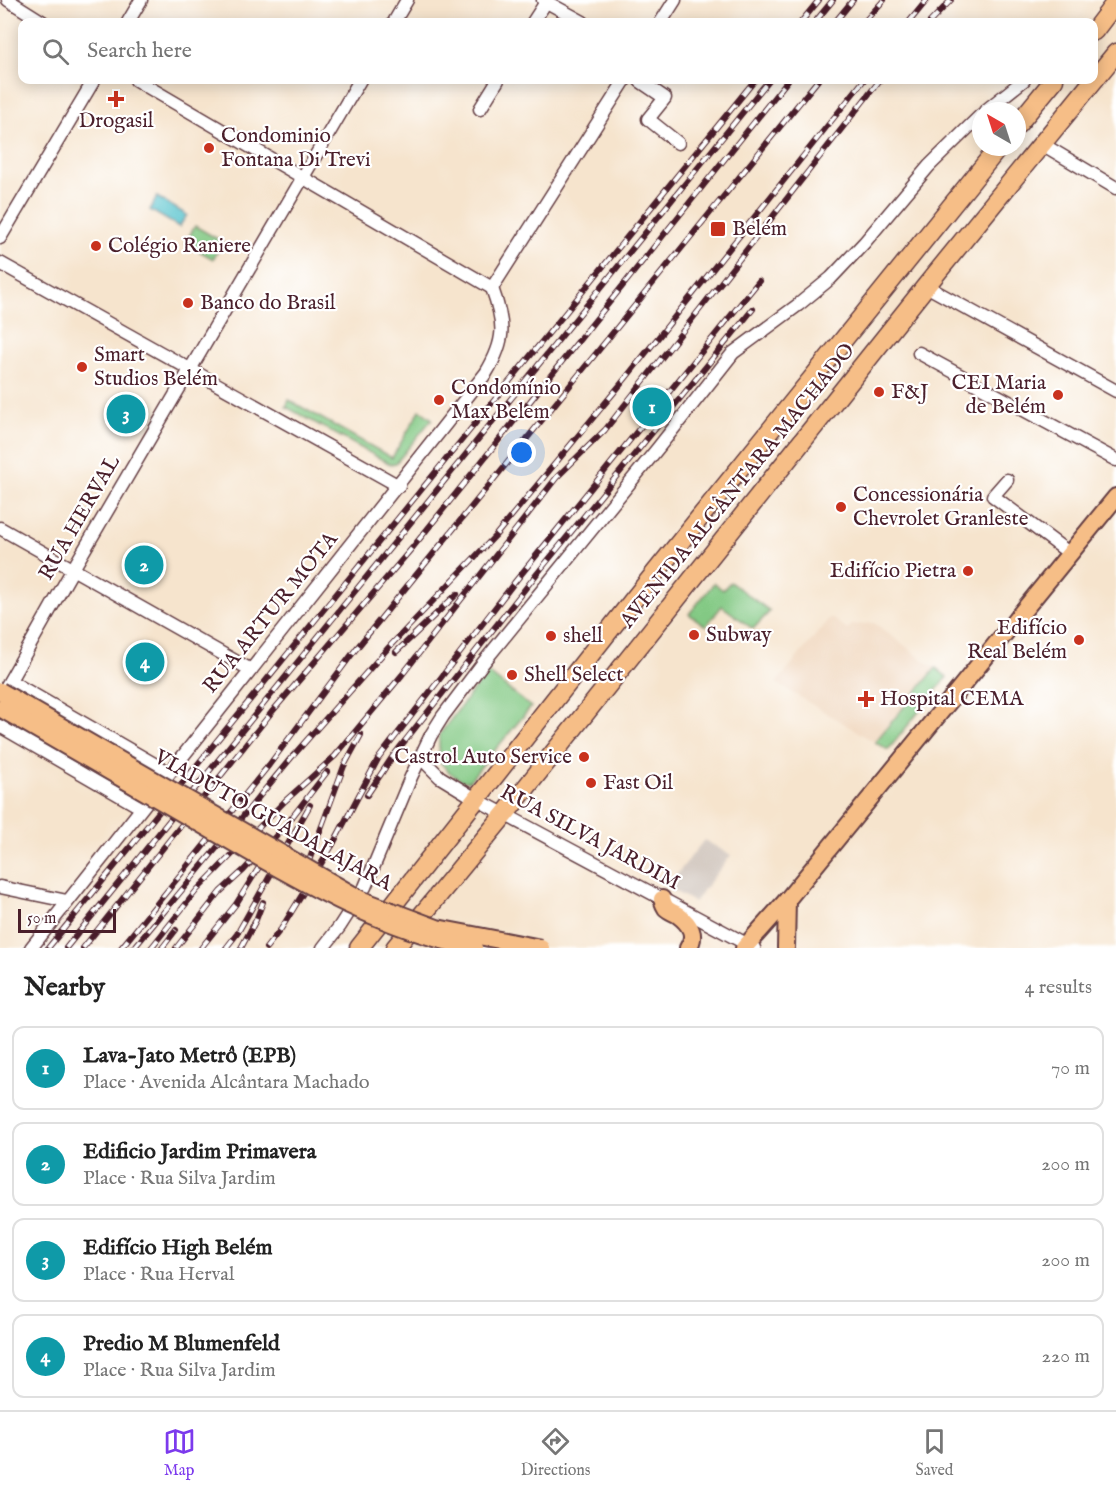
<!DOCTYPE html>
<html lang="en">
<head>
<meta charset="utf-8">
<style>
	body { margin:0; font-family:"IM FELL English",serif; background:#f6f6f6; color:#222 }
	.compass { position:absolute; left:972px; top:102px; width:54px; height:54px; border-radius:50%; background:#fff; box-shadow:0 3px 15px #0003; rotate:321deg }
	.scale { position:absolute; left:18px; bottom:15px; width:98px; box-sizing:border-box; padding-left:6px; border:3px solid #4a1f2b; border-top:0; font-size:16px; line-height:21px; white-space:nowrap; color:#4a1f2b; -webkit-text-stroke:4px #fff; paint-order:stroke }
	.you { position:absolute; left:522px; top:453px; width:21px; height:21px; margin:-15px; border:4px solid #fff; border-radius:50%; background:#1a73e8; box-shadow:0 0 0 9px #1a73e833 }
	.badge { display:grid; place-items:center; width:39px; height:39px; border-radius:50%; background:#7c3aed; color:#fff; font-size:20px; font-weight:700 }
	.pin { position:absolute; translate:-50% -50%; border:3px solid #fff; box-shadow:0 2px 6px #0006 }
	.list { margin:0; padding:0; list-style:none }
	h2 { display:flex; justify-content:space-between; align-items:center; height:78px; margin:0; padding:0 24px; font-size:26px }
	h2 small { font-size:20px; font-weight:400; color:#767676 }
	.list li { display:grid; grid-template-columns:39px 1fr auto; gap:18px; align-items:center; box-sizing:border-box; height:84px; margin:0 12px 12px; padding:0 12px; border:2px solid #e0e0e0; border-radius:12px }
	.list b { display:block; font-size:22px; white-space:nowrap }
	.list p { margin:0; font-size:20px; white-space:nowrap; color:#767676 }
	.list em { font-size:20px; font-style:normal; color:#767676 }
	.icon { flex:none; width:33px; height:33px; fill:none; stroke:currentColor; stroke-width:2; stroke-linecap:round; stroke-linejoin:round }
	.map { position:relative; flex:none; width:1116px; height:948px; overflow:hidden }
	.search { position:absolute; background:#fff; box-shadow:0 3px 15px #0003; left:18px; right:18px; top:18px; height:66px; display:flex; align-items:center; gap:15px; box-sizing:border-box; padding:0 21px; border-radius:12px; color:#767676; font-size:22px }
	.sheet { height:462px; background:#fff }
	nav { display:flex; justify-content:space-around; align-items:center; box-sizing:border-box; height:84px; border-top:2px solid #e0e0e0; background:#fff; font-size:16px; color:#767676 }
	nav a { display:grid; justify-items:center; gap:3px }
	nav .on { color:#7c3aed }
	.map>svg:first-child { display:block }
	.built { fill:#f0d6bc }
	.industrial { fill:#cec2b9 }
	.green { fill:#83c984; stroke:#667458; stroke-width:1.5 }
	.water { fill:#56c3cd; stroke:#50717c; stroke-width:1.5 }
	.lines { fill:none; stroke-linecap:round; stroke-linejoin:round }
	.minor-casing { stroke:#643d43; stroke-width:15 }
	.major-casing { stroke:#643d43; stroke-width:20 }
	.highway-casing { stroke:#643d43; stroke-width:21 }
	.minor { stroke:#fff; stroke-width:12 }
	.major { stroke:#f6be87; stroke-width:16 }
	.highway { stroke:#f6be87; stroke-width:18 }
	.rail-casing { stroke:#4a1f2b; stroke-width:6 }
	.rail { stroke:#fff; stroke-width:4; stroke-dasharray:11; stroke-linecap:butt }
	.major-bridge-casing { stroke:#643d43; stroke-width:20; stroke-linecap:butt }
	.major-bridge { stroke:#f6be87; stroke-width:16 }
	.poi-dot { fill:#c8321e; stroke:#fff; stroke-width:2 }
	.labels { text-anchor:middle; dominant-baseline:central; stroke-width:4.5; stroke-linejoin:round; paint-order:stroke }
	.poi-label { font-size:21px; fill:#4a1f2b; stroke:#fff; text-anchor:start }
	.street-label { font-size:21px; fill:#4a1f2b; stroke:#fff }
</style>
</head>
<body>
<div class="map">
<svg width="1116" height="948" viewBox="0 0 1116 948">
	<rect width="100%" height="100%" fill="#fff"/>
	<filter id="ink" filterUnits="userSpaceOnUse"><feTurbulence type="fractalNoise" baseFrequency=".0167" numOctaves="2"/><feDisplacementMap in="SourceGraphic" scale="12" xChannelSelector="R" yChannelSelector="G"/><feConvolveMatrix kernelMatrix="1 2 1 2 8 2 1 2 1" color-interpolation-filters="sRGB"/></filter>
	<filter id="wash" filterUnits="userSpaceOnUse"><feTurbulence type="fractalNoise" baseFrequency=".008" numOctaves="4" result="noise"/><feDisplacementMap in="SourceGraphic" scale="24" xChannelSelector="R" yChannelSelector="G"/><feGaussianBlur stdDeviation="1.35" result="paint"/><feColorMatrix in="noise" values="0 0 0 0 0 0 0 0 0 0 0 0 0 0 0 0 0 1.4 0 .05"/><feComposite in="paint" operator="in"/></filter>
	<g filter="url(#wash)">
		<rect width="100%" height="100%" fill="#f6e4cd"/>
		<!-- built -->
		<path class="built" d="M831,617L847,630L852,625L874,623L947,677L888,750L776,683Z"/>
		<!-- industrial -->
		<path class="industrial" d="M704,840L731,855L694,902L667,887Z"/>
		<!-- green -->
		<g class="green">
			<path d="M195,226L223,242L213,259L185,243Z"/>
			<path d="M289,400L392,458L420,410L432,419L396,463L390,464L286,407Z"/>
			<path d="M730,582L770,611L753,629L722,606L706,626L689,614L714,583L723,590Z"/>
			<path d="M936,668L947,677L888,750L875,742Z"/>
			<path d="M487,672L531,707L469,781H462L449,772L439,761V735Z"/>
		</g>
		<!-- water -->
		<path class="water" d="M157,197L187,215L179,227L150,210Z"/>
	</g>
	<g filter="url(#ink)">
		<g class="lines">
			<!-- minor casing -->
			<g class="minor-casing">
				<g id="minor">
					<path d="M8,0L43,22"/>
					<path d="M543,0L583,22"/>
					<path d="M128,22L141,0"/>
					<path d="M394,22L407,0"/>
					<path d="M533,22L546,2"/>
					<path d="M661,22L675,0"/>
					<path d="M136,80L492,288"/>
					<path d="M640,81L665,98L648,119L678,143"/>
					<path d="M480,109L498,80"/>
					<path d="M985,111L1024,80"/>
					<path d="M1042,144L1116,188"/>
					<path d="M0,238L94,80"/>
					<path d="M0,263L399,486"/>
					<path d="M926,286L1116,391"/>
					<path d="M492,288L625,80"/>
					<path d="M919,353L1116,460"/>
					<path d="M1007,480L993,496L1069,553"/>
					<path d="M0,528L251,670"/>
					<path d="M10,681L168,772"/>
					<path d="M0,698L73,569L360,80"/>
					<path d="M0,726L140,807"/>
					<path d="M420,757L440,777L476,799L754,948"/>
					<path d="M0,887L67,901"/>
					<path d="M31,948L486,373C506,340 505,324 492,288"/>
					<path d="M323,948L340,926L365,887L411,777L431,735L443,716L483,663L658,448L733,353L798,305L831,278L864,243L929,166L981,115"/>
				</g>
			</g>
			<!-- major casing -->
			<g class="major-casing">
				<g id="major">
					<path d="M662,899C663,902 664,905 666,908C669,911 675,913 678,915C690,924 697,935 688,948"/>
					<path d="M744,948L787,900L1116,497"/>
					<path d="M786,948L787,900"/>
				</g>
			</g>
			<!-- highway casing -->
			<g class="highway-casing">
				<g id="highway">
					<path d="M1094,31L1116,2"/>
					<path d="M1017,125L1054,80"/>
					<path d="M359,948L634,599L999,147"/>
					<path d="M395,948L505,814L926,286L1116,53"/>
				</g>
			</g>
			<!-- minor -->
			<use href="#minor" class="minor"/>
			<!-- major -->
			<use href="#major" class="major"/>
			<!-- highway -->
			<use href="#highway" class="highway"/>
			<!-- rail casing -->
			<g class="rail-casing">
				<g id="rail">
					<path d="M801,22L819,0"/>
					<path d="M815,22L833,0"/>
					<path d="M835,22L853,0"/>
					<path d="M864,22L884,0"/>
					<path d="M909,22L927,0"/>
					<path d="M930,22L951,0"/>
					<path d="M396,652L457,594"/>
					<path d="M367,795L393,756L536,575L753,309"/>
					<path d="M299,888L344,766L361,735"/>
					<path d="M48,948L755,80"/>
					<path d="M66,948L769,80"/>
					<path d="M83,948L271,713L413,547L788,80"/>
					<path d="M121,948L269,765L356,649L818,80"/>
					<path d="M134,948L291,758L389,647L495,536L621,384L864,80"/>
					<path d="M151,948L197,890L285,801L335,756L402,675L557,477L605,430L880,80"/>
					<path d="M162,948L176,930"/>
					<path d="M176,948L220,892L244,870L286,825L327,772"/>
					<path d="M201,948L236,904L266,856"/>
					<path d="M226,948L237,934L310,805"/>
					<path d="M241,948L256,920L263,902"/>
					<path d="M266,948L281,929L332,846L378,759L514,583L759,281"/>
				</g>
			</g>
			<!-- rail -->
			<use href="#rail" class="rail"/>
			<!-- major-bridge casing -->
			<g class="major-bridge-casing">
				<g id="major-bridge">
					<path d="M0,691L360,899L437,928L541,948"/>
					<path d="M0,708C71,749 142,790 213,831C298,880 377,928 474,948"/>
				</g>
			</g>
			<!-- major-bridge -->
			<use href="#major-bridge" class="major-bridge"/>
		</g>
	</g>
	<!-- markers -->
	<g class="poi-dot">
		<path d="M113 90h6v6h6v6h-6v6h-6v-6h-6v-6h6z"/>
		<circle cx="209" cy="148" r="6"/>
		<rect x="710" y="221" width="16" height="16" rx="3"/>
		<circle cx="96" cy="246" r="6"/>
		<circle cx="188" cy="303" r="6"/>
		<circle cx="82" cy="367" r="6"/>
		<circle cx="879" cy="392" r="6"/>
		<circle cx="1058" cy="395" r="6"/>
		<circle cx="439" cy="400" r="6"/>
		<circle cx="841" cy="507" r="6"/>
		<circle cx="968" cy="571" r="6"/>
		<circle cx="694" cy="635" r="6"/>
		<circle cx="551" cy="636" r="6"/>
		<circle cx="1079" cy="640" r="6"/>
		<circle cx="512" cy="675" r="6"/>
		<path d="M863 690h6v6h6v6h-6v6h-6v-6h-6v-6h6z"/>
		<circle cx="584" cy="757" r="6"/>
		<circle cx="591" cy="783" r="6"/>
	</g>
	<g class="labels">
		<!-- poi labels -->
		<g class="poi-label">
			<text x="116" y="121" text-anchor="middle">Drogasil</text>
			<text x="221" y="136">Condominio<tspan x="221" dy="24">Fontana Di Trevi</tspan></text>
			<text x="732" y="229">Belém</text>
			<text x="108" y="246">Colégio Raniere</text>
			<text x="200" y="303">Banco do Brasil</text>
			<text x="94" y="355">Smart<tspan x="94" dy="24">Studios Belém</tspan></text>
			<text x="1046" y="383" text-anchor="end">CEI Maria<tspan x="1046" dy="24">de Belém</tspan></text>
			<text x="451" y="388">Condomínio<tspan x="451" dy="24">Max Belem</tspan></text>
			<text x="891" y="392">F&amp;J</text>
			<text x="853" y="495">Concessionária<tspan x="853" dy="24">Chevrolet Granleste</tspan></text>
			<text x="956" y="571" text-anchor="end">Edifício Pietra</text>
			<text x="1067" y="628" text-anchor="end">Edifício<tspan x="1067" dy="24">Real Belém</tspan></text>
			<text x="706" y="635">Subway</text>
			<text x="563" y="636">shell</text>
			<text x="524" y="675">Shell Select</text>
			<text x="880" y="699">Hospital CEMA</text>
			<text x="572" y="757" text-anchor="end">Castrol Auto Service</text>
			<text x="603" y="783">Fast Oil</text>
		</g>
		<!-- street labels -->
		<g class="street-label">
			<text transform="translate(738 486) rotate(-51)">AVENIDA ALCÂNTARA MACHADO</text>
			<text transform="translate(80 518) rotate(-60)">RUA HERVAL</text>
			<text transform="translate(271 613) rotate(-51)">RUA ARTUR MOTA</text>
			<text transform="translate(273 821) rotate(29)">VIADUTO GUADALAJARA</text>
			<text transform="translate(590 838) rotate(28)">RUA SILVA JARDIM</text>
		</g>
	</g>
</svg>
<svg class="compass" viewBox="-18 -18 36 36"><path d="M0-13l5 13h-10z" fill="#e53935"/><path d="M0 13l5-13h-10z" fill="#767676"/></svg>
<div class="scale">50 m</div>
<div class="you"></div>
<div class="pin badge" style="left:652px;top:407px;background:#0f9aa8">1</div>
<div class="pin badge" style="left:144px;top:565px;background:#0f9aa8">2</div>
<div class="pin badge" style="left:126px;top:414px;background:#0f9aa8">3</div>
<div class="pin badge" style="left:145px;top:662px;background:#0f9aa8">4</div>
<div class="search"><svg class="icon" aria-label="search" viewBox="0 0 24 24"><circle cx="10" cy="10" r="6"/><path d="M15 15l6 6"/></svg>Search here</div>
</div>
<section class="sheet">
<h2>Nearby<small>4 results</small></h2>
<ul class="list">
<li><span class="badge" style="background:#0f9aa8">1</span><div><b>Lava-Jato Metrô (EPB)</b><p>Place · Avenida Alcântara Machado</p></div><em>70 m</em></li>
<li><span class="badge" style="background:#0f9aa8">2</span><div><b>Edificio Jardim Primavera</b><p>Place · Rua Silva Jardim</p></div><em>200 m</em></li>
<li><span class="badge" style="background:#0f9aa8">3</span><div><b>Edifício High Belém</b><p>Place · Rua Herval</p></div><em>200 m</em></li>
<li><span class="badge" style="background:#0f9aa8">4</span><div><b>Predio M Blumenfeld</b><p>Place · Rua Silva Jardim</p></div><em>220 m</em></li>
</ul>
</section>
<nav>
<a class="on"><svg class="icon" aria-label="map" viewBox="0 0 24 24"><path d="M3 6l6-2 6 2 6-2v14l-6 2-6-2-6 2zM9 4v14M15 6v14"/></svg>Map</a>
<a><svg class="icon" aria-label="directions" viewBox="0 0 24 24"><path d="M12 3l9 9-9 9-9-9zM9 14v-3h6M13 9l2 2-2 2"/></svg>Directions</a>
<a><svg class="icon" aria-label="saved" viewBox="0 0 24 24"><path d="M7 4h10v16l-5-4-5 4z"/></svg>Saved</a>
</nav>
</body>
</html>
